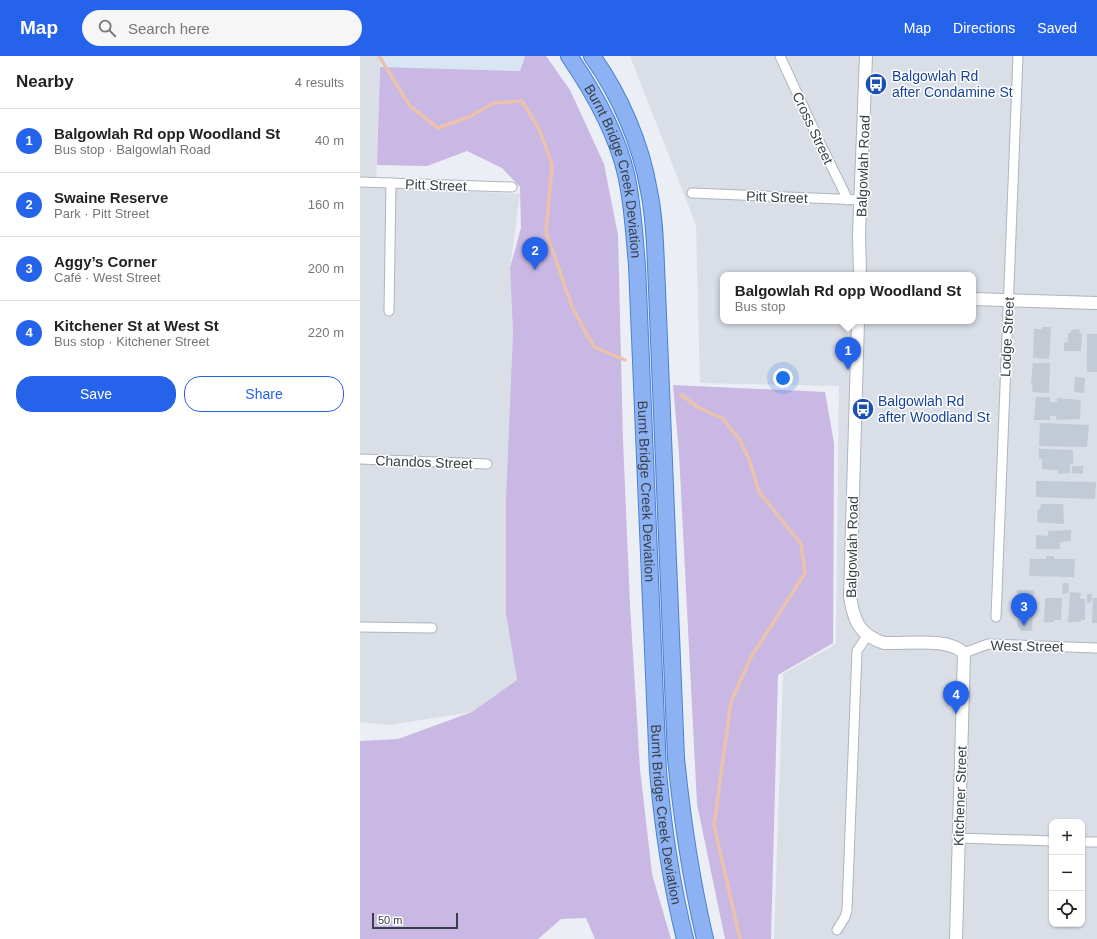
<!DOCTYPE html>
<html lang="en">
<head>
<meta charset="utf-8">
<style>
	body { margin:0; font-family:Arial,sans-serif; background:#f6f6f6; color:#222 }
	.controls { position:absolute; right:12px; bottom:12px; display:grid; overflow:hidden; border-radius:8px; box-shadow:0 1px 3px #0004 }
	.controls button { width:36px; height:36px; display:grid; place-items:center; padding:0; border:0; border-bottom:1px solid #e0e0e0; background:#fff; color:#222; font:20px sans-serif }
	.scale { position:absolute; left:12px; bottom:10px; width:86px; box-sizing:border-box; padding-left:4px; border:2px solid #394047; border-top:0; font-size:11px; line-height:14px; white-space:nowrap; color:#394047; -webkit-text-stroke:3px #fff; paint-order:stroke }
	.you { position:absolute; left:423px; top:322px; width:14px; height:14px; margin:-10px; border:3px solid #fff; border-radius:50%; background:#1a73e8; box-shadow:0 0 0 6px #1a73e833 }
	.badge { display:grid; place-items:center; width:26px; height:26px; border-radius:50%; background:#2563eb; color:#fff; font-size:13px; font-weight:700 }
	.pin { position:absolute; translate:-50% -33px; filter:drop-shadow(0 1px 2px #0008) }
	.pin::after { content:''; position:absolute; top:21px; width:14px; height:12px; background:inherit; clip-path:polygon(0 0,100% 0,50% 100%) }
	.popup { position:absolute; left:360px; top:216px; width:256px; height:52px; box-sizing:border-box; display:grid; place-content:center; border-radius:8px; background:#fff; filter:drop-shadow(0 1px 3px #0005); font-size:13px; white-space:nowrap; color:#767676 }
	.popup b { font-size:15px; color:#222 }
	.popup::after { content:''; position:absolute; left:50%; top:100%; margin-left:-8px; border:8px solid transparent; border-top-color:#fff }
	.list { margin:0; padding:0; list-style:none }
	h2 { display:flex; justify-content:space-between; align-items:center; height:52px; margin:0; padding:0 16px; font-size:17px }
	h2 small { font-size:13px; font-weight:400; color:#767676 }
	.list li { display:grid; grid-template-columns:26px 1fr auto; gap:12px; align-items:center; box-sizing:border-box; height:64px; padding:0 16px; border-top:1px solid #e0e0e0 }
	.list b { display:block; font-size:15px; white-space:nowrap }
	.list p { margin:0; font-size:13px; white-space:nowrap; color:#767676 }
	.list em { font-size:13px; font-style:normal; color:#767676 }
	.actions { display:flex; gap:8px; padding:12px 16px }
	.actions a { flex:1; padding:9px 0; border:1px solid #2563eb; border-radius:16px; text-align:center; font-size:14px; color:#2563eb }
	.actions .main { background:#2563eb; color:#fff }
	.icon { flex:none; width:22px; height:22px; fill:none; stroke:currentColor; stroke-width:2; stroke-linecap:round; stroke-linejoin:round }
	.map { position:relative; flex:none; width:737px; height:883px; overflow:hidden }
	header { display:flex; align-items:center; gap:24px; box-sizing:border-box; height:56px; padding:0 20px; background:#2563eb; color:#fff }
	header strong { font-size:19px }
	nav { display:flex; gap:22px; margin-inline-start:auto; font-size:14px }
	.search { width:280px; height:36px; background:#f6f6f6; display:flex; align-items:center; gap:10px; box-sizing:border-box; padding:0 14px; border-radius:22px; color:#767676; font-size:15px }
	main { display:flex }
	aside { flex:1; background:#fff }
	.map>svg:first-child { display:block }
	.residential { fill:#d9dee7; fill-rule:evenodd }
	.commercial { fill:#d8e5f3 }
	.green { fill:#c9b7e4 }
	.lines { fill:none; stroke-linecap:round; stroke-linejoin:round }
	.stream { stroke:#ebc3ad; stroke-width:3.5 }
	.building { fill:#c1cad5 }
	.minor-casing { stroke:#aeb5bf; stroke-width:11 }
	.tertiary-casing { stroke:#aeb5bf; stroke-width:14 }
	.trunk-casing { stroke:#4882d1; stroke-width:18 }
	.minor { stroke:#fff; stroke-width:9 }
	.tertiary { stroke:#fff; stroke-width:12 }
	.trunk { stroke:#8db2f4; stroke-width:16 }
	.labels { text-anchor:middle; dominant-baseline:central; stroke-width:3; stroke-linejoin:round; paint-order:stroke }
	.transit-label { font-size:14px; fill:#164399; stroke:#fff; text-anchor:start }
	.street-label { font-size:14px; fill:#394047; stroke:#fff }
</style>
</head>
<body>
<header>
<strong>Map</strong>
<div class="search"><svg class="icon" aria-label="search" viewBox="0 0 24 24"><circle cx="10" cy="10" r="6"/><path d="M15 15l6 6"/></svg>Search here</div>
<nav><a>Map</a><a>Directions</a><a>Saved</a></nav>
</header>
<main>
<aside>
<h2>Nearby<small>4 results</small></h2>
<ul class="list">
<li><span class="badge">1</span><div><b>Balgowlah Rd opp Woodland St</b><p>Bus stop · Balgowlah Road</p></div><em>40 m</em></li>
<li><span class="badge">2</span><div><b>Swaine Reserve</b><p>Park · Pitt Street</p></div><em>160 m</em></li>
<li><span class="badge">3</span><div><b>Aggy’s Corner</b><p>Café · West Street</p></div><em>200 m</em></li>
<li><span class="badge">4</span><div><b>Kitchener St at West St</b><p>Bus stop · Kitchener Street</p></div><em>220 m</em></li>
</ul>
<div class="actions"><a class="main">Save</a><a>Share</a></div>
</aside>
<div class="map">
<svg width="737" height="883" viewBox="0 0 737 883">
	<rect width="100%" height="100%" fill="#ebeef4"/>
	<!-- residential -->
	<g class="residential">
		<path d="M0,0H20L16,130L160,138L150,212L153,277L146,558L157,624L112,656L29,669L0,666Z"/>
		<path d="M270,0H737V883H414L423,618L476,588L479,330L340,327L336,169ZM363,219H613V265H363ZM692,766H722V868H692Z"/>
	</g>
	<!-- commercial -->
	<path class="commercial" d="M20,0H165L160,15L20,11Z"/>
	<!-- green -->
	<g class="green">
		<path d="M165,0H186L210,34L244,108L258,179L263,384L270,549L280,713L292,818L311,883H235L226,862L201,863L178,883H0V685L38,683L112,656L157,624L146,558V445L153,277L150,212L161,172L160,131L142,112L107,95L67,110L17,109L20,11L160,15Z"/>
		<path d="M313,329L465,336L474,387L473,587L418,619L411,883H365L337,748L319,397Z"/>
	</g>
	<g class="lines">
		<!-- stream -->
		<g class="stream">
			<path d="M19,0L50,50L78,72L109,61L134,47L162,45L180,75L192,109L186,176L213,253L234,291L265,304"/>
			<path d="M321,339L341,353L362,362L380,384L389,403L399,436L441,488L445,517L390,603L371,646L354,769L380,883"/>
		</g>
	</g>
	<!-- building -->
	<g class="building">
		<path d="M682,271H691L689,303L673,302L674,273H682Z"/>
		<path d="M720,273L719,277H722L721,295H704V286H708V277H711V274Z"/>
		<rect x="727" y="278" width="10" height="38"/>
		<path d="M673,307H690L689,337L672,336L673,329L671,328Z"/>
		<path d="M715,321L725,322L724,337L714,336Z"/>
		<path d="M676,341H690V346H697V342L721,344L720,363L696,364V360H690V364H674Z"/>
		<path d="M680,367L729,369L727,391L679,390Z"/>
		<path d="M679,393L713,394V408H710V417L698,418V414L682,413V403H679Z"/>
		<path d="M712,410H723V418L712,417Z"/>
		<path d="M676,425L736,426L735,443L676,441Z"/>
		<path d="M681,448H703L704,468L677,466L678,453H680Z"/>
		<path d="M711,474V485L700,486V493H676V479L688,480V475Z"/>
		<path d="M686,500H694V503H715L714,521L669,520L670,503H686Z"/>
		<path d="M703,527H709L708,537L702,538Z"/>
		<path d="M657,534H674L672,575H661L657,569Z"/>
		<path d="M710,536L721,537L720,543H725V564H721V566H708Z"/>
		<path d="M727,538H732L731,547H727Z"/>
		<path d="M685,542H702L701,564H694V566H684Z"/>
		<path d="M733,542H737V567H732Z"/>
	</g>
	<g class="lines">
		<!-- minor casing -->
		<g class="minor-casing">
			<g id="minor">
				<path d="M420,0L461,89L488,144"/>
				<path d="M0,126L152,131"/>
				<path d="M332,137L502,144"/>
				<path d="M29,255L31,127"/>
				<path d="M0,403L127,408"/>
				<path d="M636,561L658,0"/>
				<path d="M0,571L72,572"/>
				<path d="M604,597L628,588L737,592"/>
				<path d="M599,782L692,785"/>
				<path d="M722,786H737"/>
				<path d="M477,874L485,861L487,854L497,595L507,580"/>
			</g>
		</g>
		<!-- tertiary casing -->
		<g class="tertiary-casing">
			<g id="tertiary">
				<path d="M500,219L499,178L506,0"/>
				<path d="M613,243L737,247"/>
				<path d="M498,265L490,541C494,565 499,579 524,587C547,588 587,581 604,597L596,883"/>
			</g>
		</g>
		<!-- trunk casing -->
		<g class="trunk-casing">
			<g id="trunk">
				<path id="s1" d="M209,0C233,35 256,75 266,118C273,148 274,178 277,209L298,715C303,772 311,827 325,883"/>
				<path d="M232,0C260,39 281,88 289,135C294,159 295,184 296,209L316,702C322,763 331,823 345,883"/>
			</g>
		</g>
		<!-- minor -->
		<use href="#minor" class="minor"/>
		<!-- tertiary -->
		<use href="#tertiary" class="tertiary"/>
		<!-- trunk -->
		<use href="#trunk" class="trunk"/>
	</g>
	<!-- icons -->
	<defs>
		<g id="bus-disc" transform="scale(1.15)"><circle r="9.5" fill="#1a4fb4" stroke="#fff"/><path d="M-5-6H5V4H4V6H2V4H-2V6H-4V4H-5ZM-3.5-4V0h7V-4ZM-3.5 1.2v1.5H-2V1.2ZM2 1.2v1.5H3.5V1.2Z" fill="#fff"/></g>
	</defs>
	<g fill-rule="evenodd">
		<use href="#bus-disc" x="516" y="28"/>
		<use href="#bus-disc" x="503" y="353"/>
	</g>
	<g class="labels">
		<!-- transit labels -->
		<g class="transit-label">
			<text x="532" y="20">Balgowlah Rd<tspan x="532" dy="16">after Condamine St</tspan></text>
			<text x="518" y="345">Balgowlah Rd<tspan x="518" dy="16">after Woodland St</tspan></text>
		</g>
		<!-- street labels -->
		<g class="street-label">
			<text transform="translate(453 72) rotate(65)">Cross Street</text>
			<text transform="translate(503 110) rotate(-88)">Balgowlah Road</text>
			<text stroke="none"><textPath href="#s1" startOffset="126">Burnt Bridge Creek Deviation</textPath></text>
			<text transform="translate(76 129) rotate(2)">Pitt Street</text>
			<text transform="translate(417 141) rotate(2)">Pitt Street</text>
			<text transform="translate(647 281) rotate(-87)">Lodge Street</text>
			<text transform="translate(64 406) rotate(2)">Chandos Street</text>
			<text stroke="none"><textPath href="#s1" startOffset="450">Burnt Bridge Creek Deviation</textPath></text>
			<text transform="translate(492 491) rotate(-89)">Balgowlah Road</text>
			<text transform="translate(667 590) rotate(1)">West Street</text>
			<text transform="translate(600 740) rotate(-88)">Kitchener Street</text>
			<text stroke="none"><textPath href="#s1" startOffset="774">Burnt Bridge Creek Deviation</textPath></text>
		</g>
	</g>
</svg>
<div class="controls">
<button>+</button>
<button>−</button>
<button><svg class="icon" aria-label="locate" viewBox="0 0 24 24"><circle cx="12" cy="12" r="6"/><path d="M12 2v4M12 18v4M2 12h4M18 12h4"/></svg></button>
</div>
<div class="scale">50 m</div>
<div class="you"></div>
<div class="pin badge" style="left:488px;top:314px">1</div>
<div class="popup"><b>Balgowlah Rd opp Woodland St</b>Bus stop</div>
<div class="pin badge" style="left:175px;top:214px">2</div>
<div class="pin badge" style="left:664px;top:570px">3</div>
<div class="pin badge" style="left:596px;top:658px">4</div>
</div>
</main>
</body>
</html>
